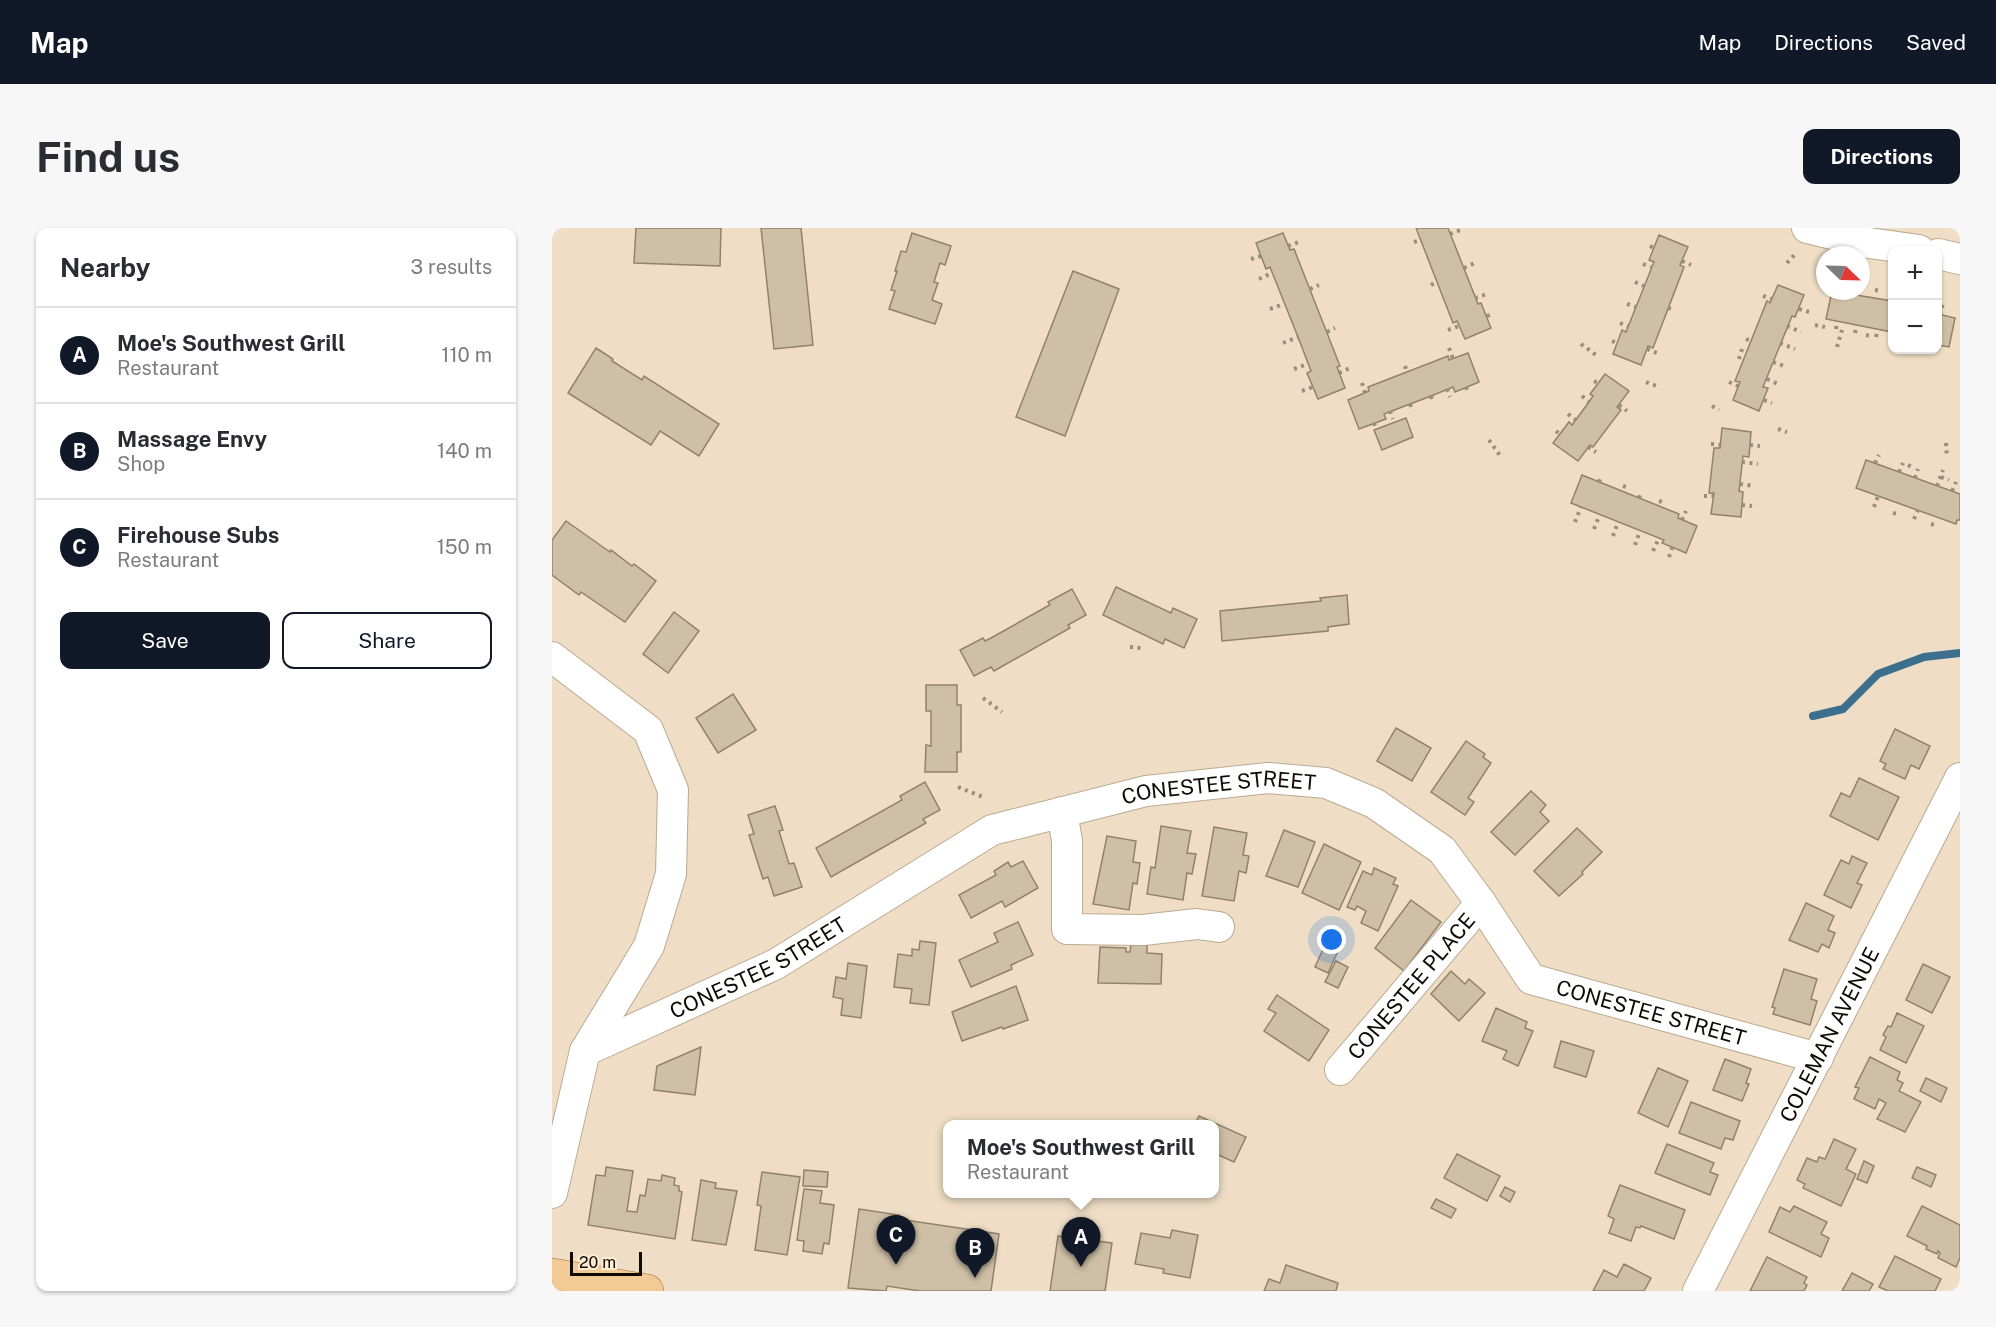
<!DOCTYPE html>
<html lang="en">
<head>
<meta charset="utf-8">
<style>
	body { margin:0; font-family:"Public Sans",sans-serif; background:#f7f7f7; color:#2b2b33 }
	.controls { position:absolute; right:18px; top:18px; display:grid; overflow:hidden; border-radius:12px; box-shadow:0 2px 4px #0004 }
	.controls button { width:54px; height:54px; display:grid; place-items:center; padding:0; border:0; border-bottom:2px solid #e1e1e2; background:#fff; color:#2b2b33; font:30px sans-serif }
	.compass { position:absolute; left:1264px; top:18px; width:54px; height:54px; border-radius:50%; background:#fff; box-shadow:0 2px 4px #0004; rotate:113deg }
	.scale { position:absolute; left:18px; bottom:15px; width:72px; box-sizing:border-box; padding-left:6px; border:3px solid #100a04; border-top:0; font-size:16px; line-height:21px; white-space:nowrap; color:#100a04; -webkit-text-stroke:4px #fdebd2; paint-order:stroke }
	.you { position:absolute; left:780px; top:712px; width:21px; height:21px; margin:-15px; border:4px solid #fff; border-radius:50%; background:#1a73e8; box-shadow:0 0 0 9px #1a73e833 }
	.badge { display:grid; place-items:center; width:39px; height:39px; border-radius:50%; background:#111827; color:#fff; font-size:20px; font-weight:700 }
	.pin { position:absolute; translate:-50% -50px; filter:drop-shadow(0 2px 3px #0008) }
	.pin::after { content:''; position:absolute; top:32px; width:21px; height:18px; background:inherit; clip-path:polygon(0 0,100% 0,50% 100%) }
	.popup { position:absolute; left:391px; top:892px; width:276px; height:78px; box-sizing:border-box; display:grid; place-content:center; border-radius:12px; background:#fff; filter:drop-shadow(0 2px 4px #0005); font-size:20px; white-space:nowrap; color:#7c7c81 }
	.popup b { font-size:22px; color:#2b2b33 }
	.popup::after { content:''; position:absolute; left:50%; top:100%; margin-left:-12px; border:12px solid transparent; border-top-color:#fff }
	.list { margin:0; padding:0; list-style:none }
	h2 { display:flex; justify-content:space-between; align-items:center; height:78px; margin:0; padding:0 24px; font-size:26px }
	h2 small { font-size:20px; font-weight:400; color:#7c7c81 }
	.list li { display:grid; grid-template-columns:39px 1fr auto; gap:18px; align-items:center; box-sizing:border-box; height:96px; padding:0 24px; border-top:2px solid #e1e1e2 }
	.list b { display:block; font-size:22px; white-space:nowrap }
	.list p { margin:0; font-size:20px; white-space:nowrap; color:#7c7c81 }
	.list em { font-size:20px; font-style:normal; color:#7c7c81 }
	.actions { display:flex; gap:12px; padding:18px 24px }
	.actions a { flex:1; padding:14px 0; border:2px solid #111827; border-radius:12px; text-align:center; font-size:21px; color:#111827 }
	.actions .main { background:#111827; color:#fff }
	.map { position:relative; flex:none; width:1408px; height:1063px; overflow:hidden; border-radius:12px }
	header { display:flex; align-items:center; gap:36px; box-sizing:border-box; height:84px; padding:0 30px; background:#111827; color:#fff }
	header strong { font-size:28px }
	nav { display:flex; gap:33px; margin-inline-start:auto; font-size:21px }
	.intro { display:flex; align-items:center; justify-content:space-between; box-sizing:border-box; height:144px; padding:0 36px }
	h1 { margin:0; font-size:42px }
	.button { padding:15px 27px; border-radius:12px; background:#111827; color:#fff; font-size:21px; font-weight:700 }
	main { display:flex; gap:36px; padding:0 36px }
	aside { flex:1; background:#fff; border-radius:12px; box-shadow:0 2px 4px #0004 }
	.map>svg:first-child { display:block }
	.lines { fill:none; stroke-linecap:round; stroke-linejoin:round }
	.stream { stroke:#3c6e8d; stroke-width:8 }
	.building { fill:#cfbfa6; stroke:#92826b; stroke-width:1.5 }
	.minor-casing { stroke:#baaa92; stroke-width:32 }
	.major-casing { stroke:#9e6f35; stroke-width:34 }
	.path { stroke:#9a8d7b; stroke-width:4; stroke-dasharray:3 4.5; stroke-linecap:butt }
	.minor { stroke:#fff; stroke-width:30 }
	.major { stroke:#f2ca95; stroke-width:33 }
	.labels { text-anchor:middle; dominant-baseline:central; stroke-width:4.5; stroke-linejoin:round; paint-order:stroke }
	.street-label { font-size:21px; fill:#100a04; stroke:#fdebd2 }
</style>
</head>
<body>
<header>
<strong>Map</strong>
<nav><a>Map</a><a>Directions</a><a>Saved</a></nav>
</header>
<div class="intro"><h1>Find us</h1><a class="button">Directions</a></div>
<main>
<aside>
<h2>Nearby<small>3 results</small></h2>
<ul class="list">
<li><span class="badge">A</span><div><b>Moe's Southwest Grill</b><p>Restaurant</p></div><em>110 m</em></li>
<li><span class="badge">B</span><div><b>Massage Envy</b><p>Shop</p></div><em>140 m</em></li>
<li><span class="badge">C</span><div><b>Firehouse Subs</b><p>Restaurant</p></div><em>150 m</em></li>
</ul>
<div class="actions"><a class="main">Save</a><a>Share</a></div>
</aside>
<div class="map">
<svg width="1408" height="1063" viewBox="0 0 1408 1063">
	<rect width="100%" height="100%" fill="#efdec5"/>
	<g class="lines">
		<!-- stream -->
		<path class="stream" d="M1261,488L1291,481L1326,446L1372,429L1408,425"/>
	</g>
	<!-- building -->
	<g class="building">
		<path d="M84,0H169L168,38L82,35Z"/>
		<path d="M209,0H249L261,117L222,121Z"/>
		<path d="M864,0H896L926,76L929,75L939,100L913,111L905,93L901,95Z"/>
		<path d="M360,5L399,18L393,37L388,35L382,54L386,55L380,72L390,76L383,96L337,81L343,63L339,62L345,43H343L349,23L354,24Z"/>
		<path d="M731,5L738,22L742,21L788,138L785,139L793,160L766,171L755,145L759,143L746,109L718,39L714,41L704,15Z"/>
		<path d="M1107,7L1136,19L1128,37L1132,39L1101,120L1096,118L1089,137L1061,126L1070,102L1074,104L1102,34L1097,32Z"/>
		<path d="M521,43L567,61L513,208L464,189Z"/>
		<path d="M1226,57L1252,67L1243,89L1240,88L1211,159L1216,160L1207,183L1181,172L1188,154L1183,153L1215,73L1218,75Z"/>
		<path d="M1280,63L1340,73V104L1274,91Z"/>
		<path d="M1386,86L1403,90L1397,119L1386,117Z"/>
		<path d="M44,120L61,131L60,133L90,152L92,148L167,196L147,228L108,203L99,217L16,165Z"/>
		<path d="M916,125L927,154L903,164L901,159L879,168L832,186L834,191L807,201L796,172L817,163L816,159L896,128L897,132Z"/>
		<path d="M1053,146L1077,163L1065,179L1069,182L1041,219L1038,217L1026,233L1001,215L1017,194L1020,197L1037,174L1041,168L1038,166Z"/>
		<path d="M854,190L861,209L830,222L822,202Z"/>
		<path d="M1170,200L1199,204L1197,229L1191,228L1187,263L1191,264L1189,289L1159,286L1162,265H1157L1162,220H1168Z"/>
		<path d="M1314,232L1408,266V292H1405L1404,296L1304,260Z"/>
		<path d="M1030,247L1127,286L1126,290L1145,298L1134,325L1110,315L1112,312L1019,275Z"/>
		<path d="M14,293L58,324L59,322L80,338L82,336L104,353L73,394L29,364L27,367L0,347V312Z"/>
		<path d="M564,359L619,385L621,380L645,391L632,420L613,411L611,416L551,387Z"/>
		<path d="M520,361L534,387L516,397L518,400L442,443L439,439L422,448L408,422L431,410L433,413L439,410L494,379L498,377L496,374Z"/>
		<path d="M795,367L797,396L776,399V403L670,413L668,383L769,373L768,370Z"/>
		<path d="M122,384L147,403L116,445L91,426Z"/>
		<path d="M374,457H405V477H409V524H405V544H373L374,517L379,518V483H374Z"/>
		<path d="M181,466L204,502L166,525L144,490Z"/>
		<path d="M844,500L879,520L860,553L825,533Z"/>
		<path d="M1343,501L1378,518L1367,541L1359,537L1353,551L1331,541L1334,536L1328,533Z"/>
		<path d="M914,513L933,526L931,529L939,535L916,570L922,574L913,587L879,564Z"/>
		<path d="M1307,550L1347,569L1326,612L1278,588L1289,565L1298,569Z"/>
		<path d="M373,554L388,582L371,591L374,595L279,649L264,620L350,572L348,568Z"/>
		<path d="M979,563L994,577L988,584L997,593L963,627L939,604Z"/>
		<path d="M223,578L231,602L227,603L237,636L242,635L250,659L222,668L216,649L211,651L197,607L202,606L196,587Z"/>
		<path d="M609,598L639,603L635,625L644,626L640,646L635,645L631,672L595,666L599,639L603,640Z"/>
		<path d="M662,599L695,605L691,627L697,628L694,645L687,643L682,673L650,668Z"/>
		<path d="M1025,600L1050,624L1030,644L1031,646L1007,668L982,643Z"/>
		<path d="M732,602L763,614L746,659L714,648Z"/>
		<path d="M555,608L584,613L581,634L588,635L585,656L581,655L577,682L541,676Z"/>
		<path d="M772,616L809,634L787,682L750,665Z"/>
		<path d="M1300,628L1315,635L1305,655L1310,657L1299,680L1272,667L1289,632L1297,636Z"/>
		<path d="M471,633L486,660L453,679L450,673L419,690L407,667L444,647L442,643L456,634L459,639Z"/>
		<path d="M822,640L844,650L841,656L846,658L826,703L809,695L814,683L805,678L803,682L795,679L811,643L820,647Z"/>
		<path d="M859,672L889,694L852,743L823,720Z"/>
		<path d="M1254,675L1282,688L1276,702L1283,705L1277,720L1270,716L1266,724L1237,712Z"/>
		<path d="M466,694L481,727L459,737L460,741L419,759L407,732L446,714L442,705Z"/>
		<path d="M368,713L384,715L377,777L358,775L360,761L342,759L346,726L360,728V721L367,722Z"/>
		<path d="M579,716L595,717V725L610,726L609,756L546,755L548,719L574,720V724H578Z"/>
		<path d="M773,717L786,723L776,745L763,739Z"/>
		<path d="M784,733L796,739L786,760L773,754Z"/>
		<path d="M296,735L315,738L309,790L289,787L291,771L281,769L284,749L294,751Z"/>
		<path d="M1371,736L1398,749L1380,785L1354,772Z"/>
		<path d="M1232,741L1265,751L1259,771L1265,773L1258,797L1221,786L1223,780L1220,779Z"/>
		<path d="M899,743L913,756L917,751L933,765L907,793L879,766Z"/>
		<path d="M464,758L476,792L451,801L450,799L410,813L400,784Z"/>
		<path d="M725,767L777,802L757,833L712,803L724,785L716,781Z"/>
		<path d="M944,780L975,794L973,800L981,803L966,838L951,831L955,823L930,813Z"/>
		<path d="M1345,785L1372,798L1354,835L1328,822L1334,809L1331,807L1336,798L1339,799Z"/>
		<path d="M1009,813L1042,823L1034,849L1002,839Z"/>
		<path d="M149,819L143,867L102,862L105,838Z"/>
		<path d="M1318,829L1348,844L1345,852L1351,855L1347,863L1369,874L1353,904L1325,891L1334,875L1327,871L1323,881L1302,871L1307,860L1303,859Z"/>
		<path d="M1173,831L1199,841L1194,855L1197,856L1190,873L1161,862Z"/>
		<path d="M1106,840L1136,853L1116,899L1086,885Z"/>
		<path d="M1374,850L1395,860L1389,874L1368,863Z"/>
		<path d="M1139,874L1188,893L1181,912L1173,910L1169,921L1127,905Z"/>
		<path d="M647,888L694,909L682,934L662,925V896H643Z"/>
		<path d="M1282,911L1304,921L1294,941L1304,946L1289,978L1251,960L1253,956L1245,952L1255,930L1265,934L1267,929L1273,931Z"/>
		<path d="M1115,916L1162,935L1158,944L1166,947L1158,967L1103,945Z"/>
		<path d="M905,926L948,948L935,973L892,950Z"/>
		<path d="M1312,933L1322,938L1315,955L1305,951Z"/>
		<path d="M54,939L81,943L75,983L85,984L88,967L93,968L96,951L109,953L110,947L123,950L122,957L127,958V963L130,964L123,1011L36,997L44,947L53,948Z"/>
		<path d="M1365,939L1384,947L1379,959L1360,950Z"/>
		<path d="M252,942L276,944L275,959L251,958Z"/>
		<path d="M210,944L248,949L235,1027L203,1022L209,978L205,977Z"/>
		<path d="M149,952L164,955L163,960L185,963L174,1017L140,1012Z"/>
		<path d="M1068,957L1133,982L1122,1011L1089,998L1088,1000L1084,999L1079,1013L1057,1005L1062,991L1056,988Z"/>
		<path d="M953,959L963,964L958,974L948,968Z"/>
		<path d="M252,961L270,963L268,975L282,977L277,1016L272,1015L270,1026L251,1023L252,1013L245,1012Z"/>
		<path d="M884,971L904,981L899,990L879,980Z"/>
		<path d="M1242,978L1275,994L1269,1006L1277,1010L1269,1029L1217,1004L1228,979L1238,984Z"/>
		<path d="M1370,978L1408,997V1030L1404,1039L1386,1030L1388,1025L1386,1023L1385,1026L1374,1021L1375,1018L1355,1008Z"/>
		<path d="M307,981L347,987L346,991L447,1006L439,1063H368L335,1058L334,1063L296,1060Z"/>
		<path d="M620,1002L646,1007L638,1050L611,1045L612,1041L583,1036L589,1005L618,1010Z"/>
		<path d="M506,1008L560,1015L553,1063H498Z"/>
		<path d="M1343,1028L1389,1051L1383,1063H1336L1327,1059Z"/>
		<path d="M1215,1029L1255,1049L1252,1055L1255,1057L1252,1063H1198Z"/>
		<path d="M1072,1036L1099,1050L1092,1063H1041L1052,1042L1065,1049Z"/>
		<path d="M734,1037L786,1055L784,1063H712L717,1051L728,1055Z"/>
		<path d="M1300,1045L1321,1056L1317,1063H1290Z"/>
	</g>
	<g class="lines">
		<!-- minor casing -->
		<g class="minor-casing">
			<g id="minor">
				<path d="M1255,0L1317,15L1367,22"/>
				<path d="M1386,26L1408,31"/>
				<path d="M0,429L96,502L121,562L119,646L97,718L33,823L0,965"/>
				<path d="M510,584L515,613V701L591,702L645,696L667,699"/>
				<path id="s1" d="M33,823L224,736L440,602L594,563L716,550L774,555L822,575L890,622L929,675L979,751L1266,830"/>
				<path id="s2" d="M788,842L929,675"/>
				<path id="s3" d="M1146,1063L1408,550"/>
			</g>
		</g>
		<!-- major casing -->
		<g class="major-casing">
			<path id="major" d="M0,1047L95,1063"/>
		</g>
		<!-- path -->
		<g class="path">
			<path d="M898,6L911,1"/>
			<path d="M862,14L868,12"/>
			<path d="M736,18L750,13"/>
			<path d="M1098,18L1102,20"/>
			<path d="M699,31L709,28"/>
			<path d="M1130,33L1139,37"/>
			<path d="M1235,35L1245,24"/>
			<path d="M1091,36L1099,39"/>
			<path d="M912,40L923,35"/>
			<path d="M707,51L720,45"/>
			<path d="M1083,54L1092,58"/>
			<path d="M879,57L885,54"/>
			<path d="M758,61L767,57"/>
			<path d="M1323,62L1330,63"/>
			<path d="M1300,66L1301,63"/>
			<path d="M1211,68L1220,71"/>
			<path d="M923,70L935,66"/>
			<path d="M1075,76L1084,79"/>
			<path d="M1116,80L1122,82"/>
			<path d="M718,81L732,76"/>
			<path d="M1247,81L1257,84"/>
			<path d="M1388,87L1391,75"/>
			<path d="M935,88L942,85"/>
			<path d="M1068,95L1076,98"/>
			<path d="M1263,97L1273,99"/>
			<path d="M1235,98L1249,104"/>
			<path d="M1284,101L1285,93"/>
			<path d="M896,102L907,98"/>
			<path d="M775,104L783,100"/>
			<path d="M1303,105L1305,97"/>
			<path d="M1314,107L1319,108"/>
			<path d="M1324,109L1326,101"/>
			<path d="M1194,111L1199,113"/>
			<path d="M1060,113L1065,115"/>
			<path d="M731,115L746,109"/>
			<path d="M1228,115L1243,121"/>
			<path d="M1029,116L1044,127"/>
			<path d="M1285,119L1290,102"/>
			<path d="M897,120L901,131"/>
			<path d="M1095,121L1105,125"/>
			<path d="M1386,122V117"/>
			<path d="M1187,131L1190,121"/>
			<path d="M1221,134L1235,139"/>
			<path d="M853,138L855,144"/>
			<path d="M742,141L756,136"/>
			<path d="M787,145L798,140"/>
			<path d="M1215,151L1228,157"/>
			<path d="M1042,153L1046,155"/>
			<path d="M1094,154L1107,159"/>
			<path d="M1177,154L1186,158"/>
			<path d="M810,155L813,165"/>
			<path d="M914,159L915,162"/>
			<path d="M895,161L898,169"/>
			<path d="M750,163L761,159"/>
			<path d="M879,168L881,175"/>
			<path d="M1030,168L1037,174"/>
			<path d="M1212,172L1220,175"/>
			<path d="M858,176L861,183"/>
			<path d="M1067,177L1075,183"/>
			<path d="M1160,178L1167,182"/>
			<path d="M838,183L841,191"/>
			<path d="M1016,186L1024,192"/>
			<path d="M822,195L823,198"/>
			<path d="M1226,201L1235,204"/>
			<path d="M1004,203L1008,206"/>
			<path d="M937,212L949,229"/>
			<path d="M1394,215L1395,230"/>
			<path d="M1159,216L1168,217"/>
			<path d="M1198,217L1208,218"/>
			<path d="M1036,219L1044,224"/>
			<path d="M1190,234L1206,236"/>
			<path d="M1323,235L1327,227"/>
			<path d="M1356,237L1360,239"/>
			<path d="M1347,244L1351,235"/>
			<path d="M1389,249L1397,252"/>
			<path d="M1363,250L1366,241"/>
			<path d="M1047,254L1049,249"/>
			<path d="M1188,256L1202,258"/>
			<path d="M1071,258L1077,260"/>
			<path d="M1385,258L1391,242"/>
			<path d="M1400,263L1404,254"/>
			<path d="M1152,268H1161"/>
			<path d="M1087,270L1089,265"/>
			<path d="M1107,273L1114,275"/>
			<path d="M1190,277L1200,278"/>
			<path d="M1322,279L1326,268"/>
			<path d="M1341,285L1346,286"/>
			<path d="M1362,291L1366,282"/>
			<path d="M1130,292L1134,283"/>
			<path d="M1023,294L1029,279"/>
			<path d="M1379,296L1386,298"/>
			<path d="M1042,301L1048,286"/>
			<path d="M1061,308L1066,294"/>
			<path d="M1083,317L1088,303"/>
			<path d="M1101,323L1107,310"/>
			<path d="M1117,329L1120,320"/>
			<path d="M578,419L589,420"/>
			<path d="M431,470L450,484"/>
			<path d="M406,559L431,569"/>
		</g>
		<!-- minor -->
		<use href="#minor" class="minor"/>
		<!-- major -->
		<use href="#major" class="major"/>
	</g>
	<g class="labels">
		<!-- street labels -->
		<g class="street-label">
			<text stroke="none"><textPath href="#s1" startOffset="696">CONESTEE STREET</textPath></text>
			<text stroke="none"><textPath href="#s1" startOffset="192">CONESTEE STREET</textPath></text>
			<text stroke="none"><textPath href="#s2" startOffset="110">CONESTEE PLACE</textPath></text>
			<text stroke="none"><textPath href="#s1" startOffset="1220">CONESTEE STREET</textPath></text>
			<text stroke="none"><textPath href="#s3" startOffset="288">COLEMAN AVENUE</textPath></text>
		</g>
	</g>
</svg>
<div class="controls">
<button>+</button>
<button>−</button>
</div>
<svg class="compass" viewBox="-18 -18 36 36"><path d="M0-13l5 13h-10z" fill="#e53935"/><path d="M0 13l5-13h-10z" fill="#7c7c81"/></svg>
<div class="scale">20 m</div>
<div class="you"></div>
<div class="pin badge" style="left:529px;top:1039px">A</div>
<div class="popup"><b>Moe's Southwest Grill</b>Restaurant</div>
<div class="pin badge" style="left:423px;top:1050px">B</div>
<div class="pin badge" style="left:344px;top:1037px">C</div>
</div>
</main>
</body>
</html>
